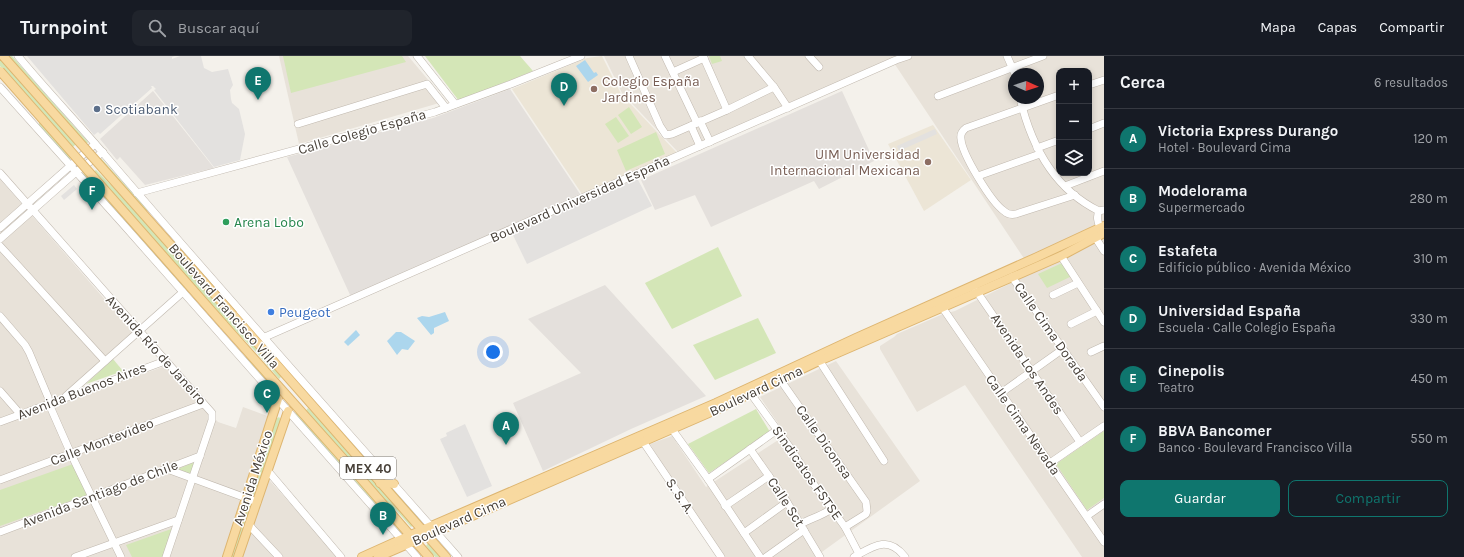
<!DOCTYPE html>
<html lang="es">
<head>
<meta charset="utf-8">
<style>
	body { margin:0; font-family:Karla,sans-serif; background:#20242c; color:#f1f3f6 }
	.controls { position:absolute; right:12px; top:12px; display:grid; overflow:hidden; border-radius:8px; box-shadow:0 2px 6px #0003 }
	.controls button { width:36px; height:36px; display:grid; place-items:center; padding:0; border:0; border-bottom:1px solid #363941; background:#171b24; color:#f1f3f6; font:20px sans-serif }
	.compass { position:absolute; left:1008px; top:12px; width:36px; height:36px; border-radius:50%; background:#171b24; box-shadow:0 2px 6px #0003; rotate:93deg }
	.you { position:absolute; left:493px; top:296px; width:14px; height:14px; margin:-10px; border:3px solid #fff; border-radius:50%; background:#1a73e8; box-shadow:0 0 0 6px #1a73e833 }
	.badge { display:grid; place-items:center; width:26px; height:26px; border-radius:50%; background:#0f766e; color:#fff; font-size:13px; font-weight:700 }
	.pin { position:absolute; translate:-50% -33px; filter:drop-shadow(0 1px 2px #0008) }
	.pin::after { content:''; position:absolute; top:21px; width:14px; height:12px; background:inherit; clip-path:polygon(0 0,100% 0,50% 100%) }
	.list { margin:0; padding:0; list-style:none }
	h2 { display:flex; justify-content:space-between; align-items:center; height:52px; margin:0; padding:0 16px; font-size:17px }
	h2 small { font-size:13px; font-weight:400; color:#9ea1a6 }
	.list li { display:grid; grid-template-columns:26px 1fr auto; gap:12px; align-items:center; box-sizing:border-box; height:60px; padding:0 16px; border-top:1px solid #363941 }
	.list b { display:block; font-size:15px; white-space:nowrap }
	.list p { margin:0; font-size:13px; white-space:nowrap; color:#9ea1a6 }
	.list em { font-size:13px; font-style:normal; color:#9ea1a6 }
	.actions { display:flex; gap:8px; padding:12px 16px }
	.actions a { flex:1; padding:9px 0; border:1px solid #0f766e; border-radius:8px; text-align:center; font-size:14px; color:#0f766e }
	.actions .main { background:#0f766e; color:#fff }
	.icon { flex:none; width:22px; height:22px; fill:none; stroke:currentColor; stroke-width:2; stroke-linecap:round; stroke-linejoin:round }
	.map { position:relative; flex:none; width:1104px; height:501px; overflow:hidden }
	header { display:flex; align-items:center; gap:24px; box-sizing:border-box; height:56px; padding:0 20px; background:#171b24; border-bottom:1px solid #363941 }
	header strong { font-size:19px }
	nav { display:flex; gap:22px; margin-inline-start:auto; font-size:14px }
	.search { width:280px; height:36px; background:#20242c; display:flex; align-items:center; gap:10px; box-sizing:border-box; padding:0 14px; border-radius:8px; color:#9ea1a6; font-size:15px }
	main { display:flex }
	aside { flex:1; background:#171b24 }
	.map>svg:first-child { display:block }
	.residential { fill:#e8e2d9; fill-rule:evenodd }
	.industrial { fill:#e4e0dc }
	.education { fill:#ece5d6 }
	.green { fill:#d4e6b7 }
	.parking { fill:#e3e1df }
	.water { fill:#acd6ed }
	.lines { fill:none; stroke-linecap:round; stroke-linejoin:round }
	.minor-casing { stroke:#c0b8ae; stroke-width:8 }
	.major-casing { stroke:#ddb570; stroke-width:10 }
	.minor { stroke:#fff; stroke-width:7 }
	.major { stroke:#f8d9a0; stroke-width:8 }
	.major-bridge-casing { stroke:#ddb570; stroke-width:10; stroke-linecap:butt }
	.major-bridge { stroke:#f8d9a0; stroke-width:8 }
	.education-dot { fill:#8d6e63; stroke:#fff; stroke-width:1.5 }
	.service-dot { fill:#5c6f8a; stroke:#fff; stroke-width:1.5 }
	.leisure-dot { fill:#2e9e5b; stroke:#fff; stroke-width:1.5 }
	.shop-dot { fill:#3f7fe0; stroke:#fff; stroke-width:1.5 }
	.labels { text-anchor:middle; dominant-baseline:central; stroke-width:3; stroke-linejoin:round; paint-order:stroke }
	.shield { fill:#fff; stroke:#7f7a74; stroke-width:1 }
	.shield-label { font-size:13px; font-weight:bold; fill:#484139 }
	.education-label { font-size:14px; fill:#785e54; stroke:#fff; text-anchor:start }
	.service-label { font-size:14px; fill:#4e5e75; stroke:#fff; text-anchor:start }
	.street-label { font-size:14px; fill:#484139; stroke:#fff }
	.leisure-label { font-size:14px; fill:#27864d; stroke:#fff; text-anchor:start }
	.shop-label { font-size:14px; fill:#366cbe; stroke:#fff; text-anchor:start }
</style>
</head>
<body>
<header>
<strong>Turnpoint</strong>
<div class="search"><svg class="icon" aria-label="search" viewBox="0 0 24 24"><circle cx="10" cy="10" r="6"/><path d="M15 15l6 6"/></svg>Buscar aquí</div>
<nav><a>Mapa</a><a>Capas</a><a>Compartir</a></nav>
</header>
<main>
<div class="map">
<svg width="1104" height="501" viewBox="0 0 1104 501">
	<rect width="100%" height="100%" fill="#f4f1eb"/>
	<!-- residential -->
	<g class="residential">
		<path d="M279,0H408L446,45L299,88Z"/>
		<path d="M604,0H1104V501H1082L965,329L917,356L880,293V290L894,281L897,278L943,258L955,255L1033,216L892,4L678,96L622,37ZM1059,15H1089V117H1059ZM1014,18H1038V42H1014Z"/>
		<path d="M0,123L134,277L60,348L165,310L218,366L236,372L243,351L270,361L254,407L338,501H0Z"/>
		<path d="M836,305L920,425L815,501H719L650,388L672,380L706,431L786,379L760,341Z"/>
	</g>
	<!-- industrial -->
	<g class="industrial">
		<path d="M510,33L580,138L351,241L287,101L433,62Z"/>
		<path d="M153,35L214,112L145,129L120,101L117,104L100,83Z"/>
		<path d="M842,35L874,105L819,133L814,125L711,171L695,139L655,154L641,124Z"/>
		<path d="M605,229L706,340L631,373L543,415L513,347L581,317L528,263Z"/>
	</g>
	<!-- education -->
	<g class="education">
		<path d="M602,0L621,38L677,97L582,138L512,33L587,2Z"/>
		<path d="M933,69L971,124L924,155L888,88Z"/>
	</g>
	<!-- green -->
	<g class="green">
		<path d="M0,0L77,87L73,91L0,10Z"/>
		<path d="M7,0H12L88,86L86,89Z"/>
		<path d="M283,0H402L406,6L291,37Z"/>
		<path d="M425,0H520L533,15L459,45Z"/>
		<path d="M709,0H720L722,5L712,8Z"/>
		<path d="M629,51L642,71L631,78L618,59Z"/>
		<path d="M616,61L629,80L618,87L605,68Z"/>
		<path d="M39,66L72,102L69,103L39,70Z"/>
		<path d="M656,76L665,98L626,115L617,94Z"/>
		<path d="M99,100L148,154L146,157L97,103Z"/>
		<path d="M96,114L123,141L283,319L279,323L256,296L204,242L93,116Z"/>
		<path d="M85,116L193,238L185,235L82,119Z"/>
		<path d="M718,191L742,240L672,273L645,227Z"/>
		<path d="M1062,207L1072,220L1047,232L1038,218Z"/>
		<path d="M197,215L203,216L290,311L287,315Z"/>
		<path d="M758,262L776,297L715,324L693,289Z"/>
		<path d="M244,294L273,328L271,330L246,302Z"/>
		<path d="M113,303L123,315L86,328Z"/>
		<path d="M313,340L388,425L379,420L312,342Z"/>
		<path d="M308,352L338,382L413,469L411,471L396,454L388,448L305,356Z"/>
		<path d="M756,353L770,376L709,417L688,388Z"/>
		<path d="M298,355L403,474L401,477L295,358Z"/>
		<path d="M279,361L282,365L256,439L251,438L274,364Z"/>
		<path d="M1104,375V442L1087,454L1056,408Z"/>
		<path d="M197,405L192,420L178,413Z"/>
		<path d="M73,408L87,439L0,470V434Z"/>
		<path d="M387,430L395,433L423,464L420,467Z"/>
		<path d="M248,447L252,448L235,501H229Z"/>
		<path d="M174,472L164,501H132L126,489Z"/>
		<path d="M428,487L439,500L441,501H435L426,490Z"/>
	</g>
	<!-- parking -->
	<g class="parking">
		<path d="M27,0H175L172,1V3L180,0H201L204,12L212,16L228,13L233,29L230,34L231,43L232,47L239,53L245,78L240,104L214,111L154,34L156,33L153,30H151L152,32L100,78L98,76L94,79Z"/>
		<path d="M935,73L937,78L899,95L897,90Z"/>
		<path d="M637,122L652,150L527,208L512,177Z"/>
		<path d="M74,129L77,133L64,144L61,140Z"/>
		<path d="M465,368L492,430L467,441L440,383L447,380L446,377Z"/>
	</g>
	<!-- water -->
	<g class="water">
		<path d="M585,4L594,17L596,16L598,19L588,26L576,10Z"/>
		<path d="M445,256L449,265L434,272V277L431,279L417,262L422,260L429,261Z"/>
		<path d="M356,274L360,279L348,290L344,286Z"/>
		<path d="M396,276H401L415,285L408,294L402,293L397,299L387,285Z"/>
	</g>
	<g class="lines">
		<!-- minor casing -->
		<g class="minor-casing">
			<g id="minor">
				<path d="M18,0C46,34 76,65 104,98C220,234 340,367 458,501"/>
				<path d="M417,0L455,48"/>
				<path d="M629,0L660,70L666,79L672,78L727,54L774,31"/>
				<path d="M665,0L697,67"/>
				<path d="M703,0L727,54"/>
				<path d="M748,0L774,31L788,52"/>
				<path d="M809,0L819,11"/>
				<path d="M1007,0L1015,18"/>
				<path d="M673,16L704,2"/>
				<path d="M1089,29L1104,24"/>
				<path d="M0,31L122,167L417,501"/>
				<path d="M1059,39L966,72C962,75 960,78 961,83C962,98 991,146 1004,155C1007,158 1011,159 1016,158L1075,139"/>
				<path d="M938,40L1043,0"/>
				<path d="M1020,42C1031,89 1054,133 1099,155"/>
				<path d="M700,65L710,86"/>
				<path d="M298,68L424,29L427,28L446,52"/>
				<path d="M691,70L700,90"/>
				<path d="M1089,73L1104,67"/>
				<path d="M1037,92L1059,84"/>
				<path d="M0,117L212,357V364L211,367L166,501"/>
				<path d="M978,120L1040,98"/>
				<path d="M1065,130L1104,115"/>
				<path d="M137,137L435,56L511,28L581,0"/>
				<path d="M0,172L95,88"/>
				<path d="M1100,172C1098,166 1096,161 1099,155L1104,154"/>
				<path d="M1095,181L1104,195"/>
				<path d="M0,183L76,116L103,96"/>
				<path d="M0,190L105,305"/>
				<path d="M1061,200L1104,266"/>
				<path d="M1012,221L1104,351"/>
				<path d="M975,233L1080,386"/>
				<path d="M1053,239L1078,227"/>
				<path d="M942,251L1104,486"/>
				<path d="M0,260L25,289L29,296L48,341L49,348L71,398L121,501"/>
				<path d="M1071,268L1097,255"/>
				<path d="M265,281L896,4L908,0"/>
				<path d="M1091,296L1104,290"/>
				<path d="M817,301L884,405"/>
				<path d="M777,319L866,446L867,455L866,458L845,471"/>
				<path d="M0,335L21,359"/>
				<path d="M1001,337L1063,293"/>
				<path d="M751,338L789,390L810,423L845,471L859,498"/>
				<path d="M66,340L183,236"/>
				<path d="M0,366L165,305"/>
				<path d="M669,369L708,423L760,501"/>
				<path d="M640,381L721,501"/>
				<path d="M750,393L787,446L820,501"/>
				<path d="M1050,407L1104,370"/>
				<path d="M167,413L257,446"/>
				<path d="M268,415L341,501"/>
				<path d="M708,423L777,374"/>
				<path d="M0,424L203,348"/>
				<path d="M725,450L769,420"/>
				<path d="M1087,460L1104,448"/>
				<path d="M801,468C811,462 822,460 831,453"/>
				<path d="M249,469L279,501"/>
				<path d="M0,476L200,400"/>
				<path d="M744,477L787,446"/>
				<path d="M75,501L178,464"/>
				<path d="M766,501L804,474"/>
				<path d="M854,501C873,490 888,479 905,501"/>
			</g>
		</g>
		<!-- major casing -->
		<g class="major-casing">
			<g id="major">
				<path d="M233,259L446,501"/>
				<path d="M223,268L356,417L429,501"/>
				<path d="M380,427L394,428"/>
				<path d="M227,501L278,343"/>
				<path d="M238,501L288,355"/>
				<path d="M362,501L422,474L716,347L856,282L1035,202L1104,170"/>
				<path d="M378,501L718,353L819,305L1061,200L1104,177"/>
			</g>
		</g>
		<!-- minor -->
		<use href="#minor" class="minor"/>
		<!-- major -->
		<use href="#major" class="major"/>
		<!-- major-bridge casing -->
		<g class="major-bridge-casing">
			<g id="major-bridge">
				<path d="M3,0L233,259"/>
				<path d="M0,15L223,268"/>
			</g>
		</g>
		<!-- major-bridge -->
		<use href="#major-bridge" class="major-bridge"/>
	</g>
	<!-- markers -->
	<g class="education-dot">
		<circle cx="594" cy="33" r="4"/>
		<circle cx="928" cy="106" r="4"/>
	</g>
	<circle class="service-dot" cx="97" cy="53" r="4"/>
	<circle class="leisure-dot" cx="226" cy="166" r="4"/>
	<circle class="shop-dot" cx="271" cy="256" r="4"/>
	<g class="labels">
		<!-- shield labels -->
		<rect class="shield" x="340" y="401" width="56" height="22" rx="3"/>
		<g class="shield-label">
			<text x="368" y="412">MEX 40</text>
		</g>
		<!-- education labels -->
		<g class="education-label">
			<text x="602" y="25">Colegio España<tspan x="602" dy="16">Jardines</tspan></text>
			<text x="920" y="98" text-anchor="end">UIM Universidad<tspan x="920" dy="16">Internacional Mexicana</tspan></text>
		</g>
		<!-- service labels -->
		<g class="service-label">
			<text x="105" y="53">Scotiabank</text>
		</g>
		<!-- street labels -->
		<g class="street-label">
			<text transform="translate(362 76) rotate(-16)">Calle Colegio España</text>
			<text transform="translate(580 143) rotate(-24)">Boulevard Universidad España</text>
			<text transform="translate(224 250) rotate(49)">Boulevard Francisco Villa</text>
			<text transform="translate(1051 276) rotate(55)">Calle Cima Dorada</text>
			<text transform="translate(156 294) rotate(48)">Avenida Río de Janeiro</text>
			<text transform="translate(1027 308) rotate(56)">Avenida Los Andes</text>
			<text transform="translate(82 335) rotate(-21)">Avenida Buenos Aires</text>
			<text transform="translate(756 335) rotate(-25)">Boulevard Cima</text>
			<text transform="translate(1023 369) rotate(55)">Calle Cima Nevada</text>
			<text transform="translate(102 386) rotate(-21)">Calle Montevideo</text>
			<text transform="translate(824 386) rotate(55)">Calle Diconsa</text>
			<text transform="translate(807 417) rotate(55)">Sindicatos FSTSE</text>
			<text transform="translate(253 422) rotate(-72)">Avenida México</text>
			<text transform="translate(100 438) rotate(-21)">Avenida Santiago de Chile</text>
			<text transform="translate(680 440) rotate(56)">S. S. A.</text>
			<text transform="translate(786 446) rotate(57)">Calle Sct</text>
			<text transform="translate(459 465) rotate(-24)">Boulevard Cima</text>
		</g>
		<!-- leisure labels -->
		<g class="leisure-label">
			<text x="234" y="166">Arena Lobo</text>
		</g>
		<!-- shop labels -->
		<g class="shop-label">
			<text x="279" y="256">Peugeot</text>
		</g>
	</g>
</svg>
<div class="controls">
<button>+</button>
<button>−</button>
<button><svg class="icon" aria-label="layers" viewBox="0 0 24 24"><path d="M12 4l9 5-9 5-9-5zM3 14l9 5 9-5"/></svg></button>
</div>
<svg class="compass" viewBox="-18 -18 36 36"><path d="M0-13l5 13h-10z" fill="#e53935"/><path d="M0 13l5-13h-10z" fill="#9ea1a6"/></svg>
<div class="you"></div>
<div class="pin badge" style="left:506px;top:389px">A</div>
<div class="pin badge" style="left:383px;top:479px">B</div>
<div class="pin badge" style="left:267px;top:357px">C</div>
<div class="pin badge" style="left:564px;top:50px">D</div>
<div class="pin badge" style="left:258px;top:44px">E</div>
<div class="pin badge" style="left:92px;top:154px">F</div>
</div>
<aside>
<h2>Cerca<small>6 resultados</small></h2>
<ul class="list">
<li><span class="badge">A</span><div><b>Victoria Express Durango</b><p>Hotel · Boulevard Cima</p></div><em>120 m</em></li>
<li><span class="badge">B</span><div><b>Modelorama</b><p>Supermercado</p></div><em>280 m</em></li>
<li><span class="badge">C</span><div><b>Estafeta</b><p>Edificio público · Avenida México</p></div><em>310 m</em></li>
<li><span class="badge">D</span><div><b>Universidad España</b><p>Escuela · Calle Colegio España</p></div><em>330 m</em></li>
<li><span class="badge">E</span><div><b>Cinepolis</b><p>Teatro</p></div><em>450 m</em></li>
<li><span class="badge">F</span><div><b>BBVA Bancomer</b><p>Banco · Boulevard Francisco Villa</p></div><em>550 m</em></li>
</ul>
<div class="actions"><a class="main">Guardar</a><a>Compartir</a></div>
</aside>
</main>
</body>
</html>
